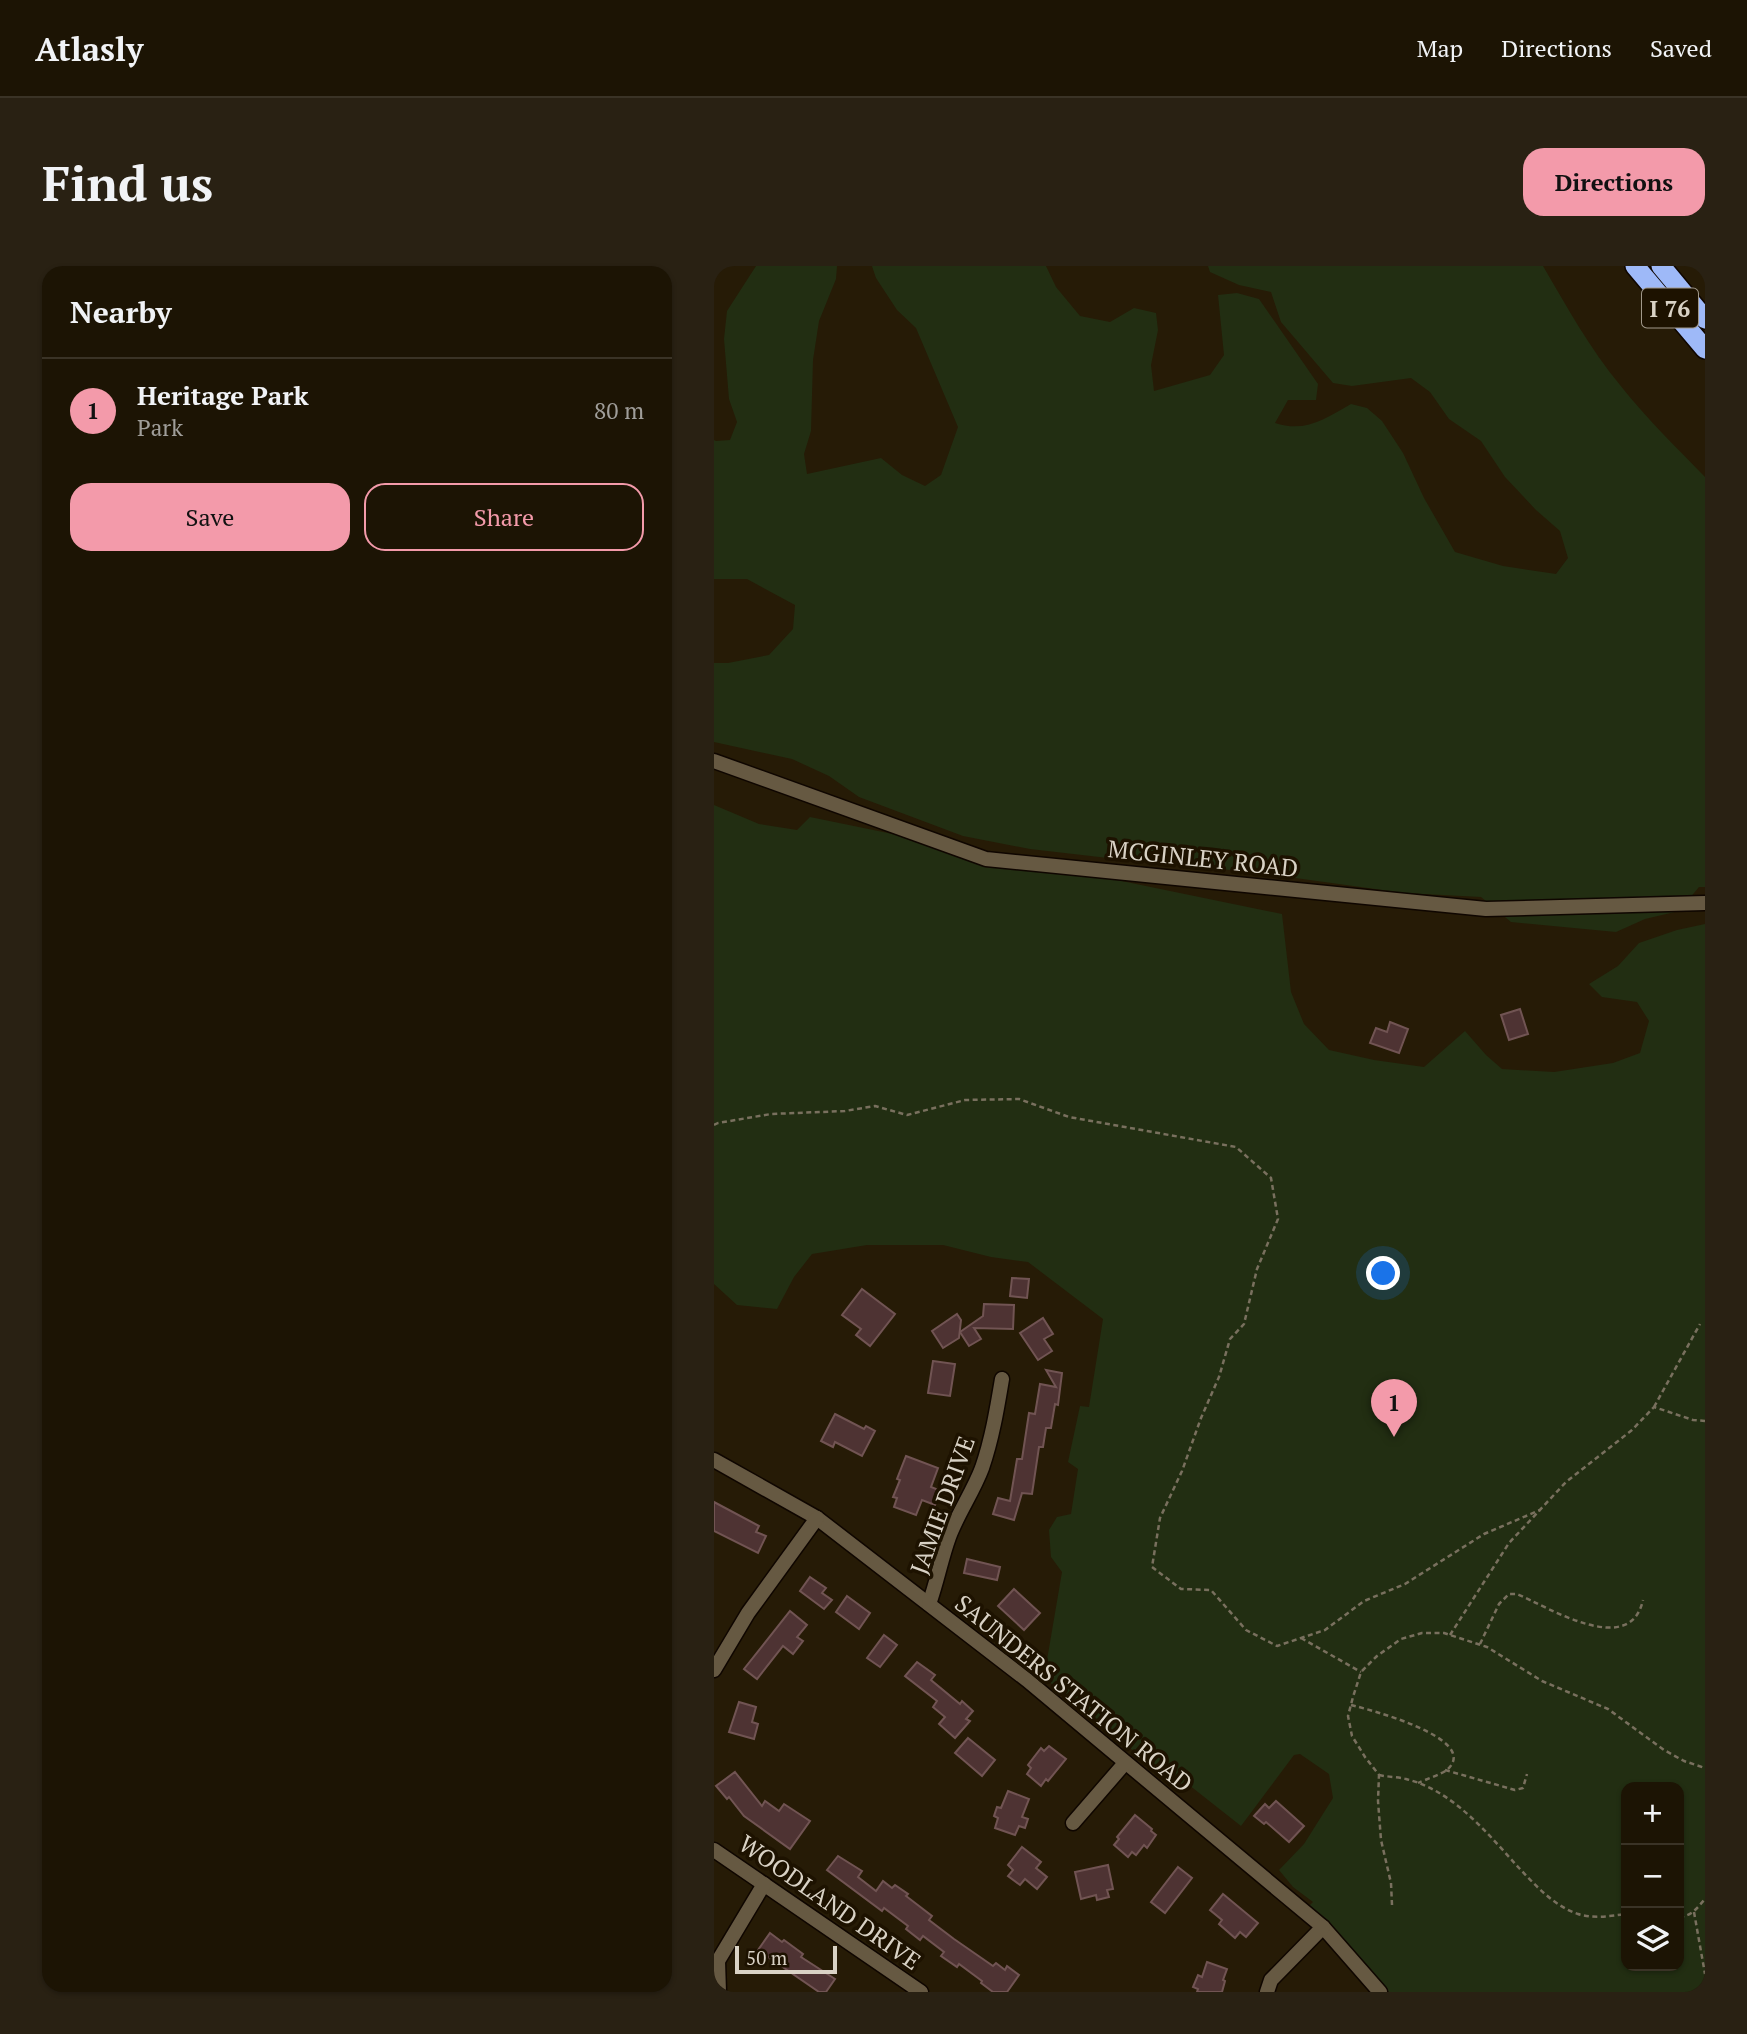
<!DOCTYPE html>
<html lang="en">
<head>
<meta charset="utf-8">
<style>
	body { margin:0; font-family:"PT Serif",serif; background:#292113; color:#f1f3f6 }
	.controls { position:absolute; right:21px; bottom:21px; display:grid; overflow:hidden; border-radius:14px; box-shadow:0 2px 5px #0004 }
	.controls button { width:63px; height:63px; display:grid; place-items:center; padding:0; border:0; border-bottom:2px solid #3a3326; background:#1c1404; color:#f1f3f6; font:35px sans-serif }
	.scale { position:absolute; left:21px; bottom:18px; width:102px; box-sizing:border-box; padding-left:7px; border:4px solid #d9d2c5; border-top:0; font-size:19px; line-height:24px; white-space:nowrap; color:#d9d2c5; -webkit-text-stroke:5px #1d1200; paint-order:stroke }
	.you { position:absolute; left:670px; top:1008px; width:24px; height:24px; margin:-18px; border:5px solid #fff; border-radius:50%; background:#1a73e8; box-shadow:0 0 0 10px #1a73e833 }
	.badge { display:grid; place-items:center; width:46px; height:46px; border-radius:50%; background:#f39aaa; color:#111; font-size:23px; font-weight:700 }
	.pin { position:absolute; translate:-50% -58px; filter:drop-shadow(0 2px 4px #0008) }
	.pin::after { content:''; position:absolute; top:37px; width:24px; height:21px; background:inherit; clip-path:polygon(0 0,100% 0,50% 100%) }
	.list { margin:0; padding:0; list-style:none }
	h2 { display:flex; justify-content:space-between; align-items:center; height:91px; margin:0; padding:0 28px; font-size:30px }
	h2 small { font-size:23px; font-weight:400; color:#a09e9a }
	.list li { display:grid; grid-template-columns:46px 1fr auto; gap:21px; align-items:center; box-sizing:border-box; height:105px; padding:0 28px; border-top:2px solid #3a3326 }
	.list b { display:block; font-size:26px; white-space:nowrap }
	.list p { margin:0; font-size:23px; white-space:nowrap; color:#a09e9a }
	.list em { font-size:23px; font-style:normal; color:#a09e9a }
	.actions { display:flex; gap:14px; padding:21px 28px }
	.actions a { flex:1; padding:16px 0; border:2px solid #f39aaa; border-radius:21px; text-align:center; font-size:24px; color:#f39aaa }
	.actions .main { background:#f39aaa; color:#111 }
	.icon { flex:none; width:38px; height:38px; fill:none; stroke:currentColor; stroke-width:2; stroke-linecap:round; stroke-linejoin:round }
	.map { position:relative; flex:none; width:991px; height:1726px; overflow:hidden; border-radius:21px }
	header { display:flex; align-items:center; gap:42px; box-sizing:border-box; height:98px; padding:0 35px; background:#1c1404; border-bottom:2px solid #3a3326 }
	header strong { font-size:33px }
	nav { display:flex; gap:38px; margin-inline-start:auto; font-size:24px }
	.intro { display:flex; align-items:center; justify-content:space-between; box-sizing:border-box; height:168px; padding:0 42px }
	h1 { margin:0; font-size:49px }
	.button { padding:18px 32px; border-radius:21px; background:#f39aaa; color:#111; font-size:24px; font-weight:700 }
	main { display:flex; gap:42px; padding:0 42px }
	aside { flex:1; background:#1c1404; border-radius:21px; box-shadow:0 2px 5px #0004 }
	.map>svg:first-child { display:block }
	.green { fill:#222e12; fill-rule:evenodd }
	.building { fill:#4e3333; stroke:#715453; stroke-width:2 }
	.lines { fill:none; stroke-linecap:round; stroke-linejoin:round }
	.minor-casing { stroke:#0f0600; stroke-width:17 }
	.highway-casing { stroke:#0f0600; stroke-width:22 }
	.path { stroke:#79705e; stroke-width:2.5; stroke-dasharray:5 3.5; stroke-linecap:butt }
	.minor { stroke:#665942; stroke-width:14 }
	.highway { stroke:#9eb9f8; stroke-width:19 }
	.labels { text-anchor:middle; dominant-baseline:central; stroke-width:7; stroke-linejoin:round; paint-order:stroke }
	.shield { fill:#1d1200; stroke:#a1988a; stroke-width:2 }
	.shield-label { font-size:23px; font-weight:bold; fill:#d9d2c5 }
	.street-label { font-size:24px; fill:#d9d2c5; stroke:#1d1200 }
</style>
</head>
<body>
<header>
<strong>Atlasly</strong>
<nav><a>Map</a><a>Directions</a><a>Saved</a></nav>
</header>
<div class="intro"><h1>Find us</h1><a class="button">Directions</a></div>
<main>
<aside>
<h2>Nearby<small></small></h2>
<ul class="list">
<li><span class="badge">1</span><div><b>Heritage Park</b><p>Park</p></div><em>80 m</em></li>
</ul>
<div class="actions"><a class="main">Save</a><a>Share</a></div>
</aside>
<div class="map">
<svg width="991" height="1726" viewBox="0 0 991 1726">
	<rect width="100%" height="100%" fill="#261b06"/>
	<!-- green -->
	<g class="green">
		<path d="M42,0H123L122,13L105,55L99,94L97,165L90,188L93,208L167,192L188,209L211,220L227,209L244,161L202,62L183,44L162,12L158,0H332L342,21L366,50L396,56L420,42L442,47L444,64L437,99L440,125L496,109L510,89L504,29L523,27L545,33L604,118L602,134H574L561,157C591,167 611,153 637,138L653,142L668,155L689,187L710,232L741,286L789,300L842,308L854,292L846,265L822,244L791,211L767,175L735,153L716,126L697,112L638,120L619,117L567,56L557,26L525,19L496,6L494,0H829C853,41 876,83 906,119C932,152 962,181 991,211V621H985L965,645L931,653L902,666L797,656L767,631L690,627L537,606L394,592L316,583L249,570L145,531L115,510L78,493L0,476V397H14L55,389L79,363L81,339L33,313H0V174L2,175L16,174L23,156L15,133L10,73L13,45Z"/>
		<path d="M0,539L45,558L83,564L96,551L568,648L577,726L590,758L615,784L660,794L710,801L751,765L772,789L788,803L840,806L899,797L926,787L935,755L923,736L888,731L875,718L904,700L925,677L963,664L991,658V1726H675L595,1640L599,1636L579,1621L565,1604L590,1578L619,1532L615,1508L586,1488L580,1489L527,1560L475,1519H465L444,1505L327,1409L333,1394L348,1306L337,1291L335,1264L343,1251L357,1248L364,1203L354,1196L366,1140L375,1141L389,1053L314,996L277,991L229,979H153L98,988L80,1011L63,1043L23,1039L0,1018ZM912,1521H965V1700H912Z"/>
	</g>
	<!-- building -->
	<g class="building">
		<path d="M806,743L814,768L795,774L787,749Z"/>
		<path d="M676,756L694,763L685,787L656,777L662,762L673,766Z"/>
		<path d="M298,1012L315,1013L313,1032L296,1030Z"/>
		<path d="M148,1023L181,1048L156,1080L142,1069L147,1063L128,1049Z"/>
		<path d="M270,1038L300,1039L299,1063L260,1062L267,1073L255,1080L246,1066L269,1050Z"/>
		<path d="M243,1048L247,1054L245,1072L229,1082L218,1065Z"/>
		<path d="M329,1052L339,1068L330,1073L338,1085L324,1094L306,1067Z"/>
		<path d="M219,1095L241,1098L236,1130L214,1127Z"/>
		<path d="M332,1104L348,1107L344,1139L341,1138L337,1162H332L329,1181H325L318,1228L308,1227L300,1254L279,1248L284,1232L296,1235L303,1193H308L315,1147L321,1148L326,1118L342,1121Z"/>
		<path d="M121,1148L150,1163L152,1160L161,1165L148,1190L121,1176L119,1181L107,1175Z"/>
		<path d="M192,1190L224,1202L217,1221L227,1225L221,1239L208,1234L202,1249L180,1241L183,1232L179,1231L186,1214L183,1213Z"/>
		<path d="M0,1236L45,1260L42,1266L52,1270L44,1287L0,1265Z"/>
		<path d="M253,1293L286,1301L283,1314L250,1307Z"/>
		<path d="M96,1311L112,1322L108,1327L118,1334L110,1343L86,1325Z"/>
		<path d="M300,1323L326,1347L310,1364L284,1340Z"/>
		<path d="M133,1330L156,1347L145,1363L122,1346Z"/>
		<path d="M76,1345L93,1359L83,1371L89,1375L79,1388L69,1380L43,1413L30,1403Z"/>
		<path d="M170,1369L183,1379L166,1401L153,1392Z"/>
		<path d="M203,1396L221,1409L217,1414L246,1438L248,1435L259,1445L252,1453L256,1455L241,1472L225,1458L231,1451L219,1441L223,1435L191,1410Z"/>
		<path d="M25,1436L42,1441L38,1456L44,1458L40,1473L15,1466Z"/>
		<path d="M254,1472L281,1494L268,1510L241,1487Z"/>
		<path d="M335,1480L352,1493L334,1515L332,1513L327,1520L313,1508L317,1502L314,1499L327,1482L330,1485Z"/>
		<path d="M21,1506L48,1540L51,1535L65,1545L70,1538L96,1555L76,1583L30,1550L15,1531L13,1533L2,1520Z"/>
		<path d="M294,1525L315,1533L308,1551L314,1553L311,1562L305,1560L301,1569L281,1562L284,1552L280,1550L283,1541L287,1542Z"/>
		<path d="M562,1535L590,1560L575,1576L552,1556L550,1558L540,1550L551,1538L555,1542Z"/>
		<path d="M421,1549L438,1563L437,1565L442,1569L433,1582L430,1579L422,1589L418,1586L414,1591L400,1579L405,1573L403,1571Z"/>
		<path d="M308,1581L327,1596L322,1602L333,1611L323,1623L311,1613L306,1619L294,1610L299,1604L294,1599Z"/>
		<path d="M124,1590L148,1605L144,1611L162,1625L169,1615L178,1622L181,1619L194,1628L192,1630L218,1650L215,1654L240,1673L279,1700L282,1697L291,1704L293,1700L305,1709L293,1726H279L267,1717L268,1715L245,1698L243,1701L227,1690L230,1686L209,1670L206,1674L192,1663L194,1660L170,1642L168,1645L113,1604Z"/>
		<path d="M394,1599L399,1623L393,1624L395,1631L383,1634L382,1629L367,1633L361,1606Z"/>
		<path d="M464,1601L478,1612L451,1647L437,1636Z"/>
		<path d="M509,1628L544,1657L532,1671L526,1666L521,1672L505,1658L508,1654L496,1644Z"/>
		<path d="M56,1667L68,1676L70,1674L89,1688L87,1691L121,1713L112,1726H105L44,1684Z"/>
		<path d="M493,1696L513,1703L509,1714L511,1715L508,1726H483L484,1723L479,1721L484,1709L488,1711Z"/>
	</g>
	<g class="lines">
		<!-- minor casing -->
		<g class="minor-casing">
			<g id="minor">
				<path d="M0,495L272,593L772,643L991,637"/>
				<path d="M0,1194L103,1252L313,1414L609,1661L666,1726"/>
				<path d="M215,1338C223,1316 227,1293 235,1271C244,1247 259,1226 268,1202C278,1173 283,1143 288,1113"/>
				<path d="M0,1404L34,1347L103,1252"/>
				<path d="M359,1557L411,1497"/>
				<path d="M0,1584L207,1726"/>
				<path d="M5,1726L4,1695L50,1618"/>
				<path d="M553,1726L557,1714L609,1661"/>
			</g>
		</g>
		<!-- highway casing -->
		<g class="highway-casing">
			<g id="highway">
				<path d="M921,0L991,83"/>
				<path d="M947,0L991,53"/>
			</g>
		</g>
		<!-- path -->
		<g class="path">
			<path d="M0,859L4,857L57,848L131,845L161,840L193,849L251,834L305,833L355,851L522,881L557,912L564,953L543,1003L530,1058L516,1073L505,1111L487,1152L468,1205L446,1252L438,1301L467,1323L497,1324L532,1364L563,1380L611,1364L650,1335L691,1318L770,1268L826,1244"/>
			<path d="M940,1141L986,1058"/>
			<path d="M736,1369L795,1277L852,1216L918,1164L940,1141L979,1154L991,1155"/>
			<path d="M587,1372L647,1406"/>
			<path d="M766,1378L785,1338L795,1328H803C834,1341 916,1393 929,1334"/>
			<path d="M637,1439C653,1443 766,1472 734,1503C727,1509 712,1513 704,1517"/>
			<path d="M731,1504L801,1524L809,1522L813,1508"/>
			<path d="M665,1509C674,1511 684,1511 692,1513C740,1525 774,1568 805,1602C822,1620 840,1640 864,1648C880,1653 896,1650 912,1648"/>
			<path d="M678,1639L677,1617L667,1574L664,1535L665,1509L651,1491L638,1470L634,1450L639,1431L647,1406L663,1390L687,1373L708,1367H730L773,1381L828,1415L894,1443L950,1484L970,1495L991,1502"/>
			<path d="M980,1646L991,1708"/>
			<path d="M965,1651C978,1650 983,1642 991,1633"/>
		</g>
		<!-- minor -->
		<use href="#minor" class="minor"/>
		<!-- highway -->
		<use href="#highway" class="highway"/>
	</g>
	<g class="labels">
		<!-- shield labels -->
		<rect class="shield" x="928" y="22.5" width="56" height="39" rx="5"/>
		<g class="shield-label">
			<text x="956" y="42">I 76</text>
		</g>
		<!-- street labels -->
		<g class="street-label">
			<text transform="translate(489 592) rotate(6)">MCGINLEY ROAD</text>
			<text transform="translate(228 1239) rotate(-70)">JAMIE DRIVE</text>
			<text transform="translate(360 1427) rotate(39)">SAUNDERS STATION ROAD</text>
			<text transform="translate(116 1636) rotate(35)">WOODLAND DRIVE</text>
		</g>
	</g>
</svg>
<div class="controls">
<button>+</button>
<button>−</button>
<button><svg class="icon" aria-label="layers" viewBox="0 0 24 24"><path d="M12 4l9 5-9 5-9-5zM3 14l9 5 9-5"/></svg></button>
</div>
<div class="scale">50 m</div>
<div class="you"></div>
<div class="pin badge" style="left:680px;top:1171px">1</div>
</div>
</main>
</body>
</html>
